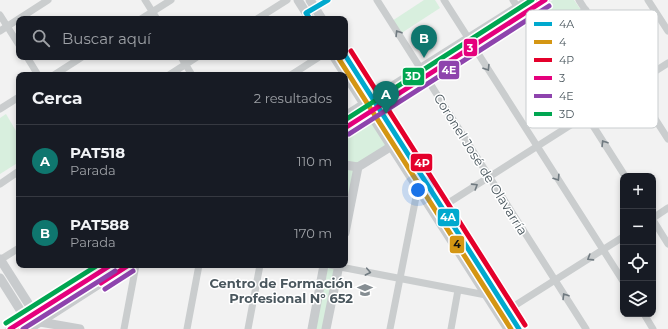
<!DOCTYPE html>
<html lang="es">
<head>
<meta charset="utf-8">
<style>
	body { margin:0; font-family:Montserrat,sans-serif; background:#20242c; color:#f1f3f6 }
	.controls { position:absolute; right:12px; bottom:12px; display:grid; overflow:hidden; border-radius:8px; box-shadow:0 2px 6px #0003 }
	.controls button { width:36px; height:36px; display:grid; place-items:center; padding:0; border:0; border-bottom:1px solid #363941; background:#171b24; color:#f1f3f6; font:20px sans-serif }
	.you { position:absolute; left:418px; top:190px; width:14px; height:14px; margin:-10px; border:3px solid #fff; border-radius:50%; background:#1a73e8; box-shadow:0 0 0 6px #1a73e833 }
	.badge { display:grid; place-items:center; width:26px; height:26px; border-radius:50%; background:#0f766e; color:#fff; font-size:13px; font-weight:700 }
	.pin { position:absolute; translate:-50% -33px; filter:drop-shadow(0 1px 2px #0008) }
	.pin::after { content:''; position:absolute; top:21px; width:14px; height:12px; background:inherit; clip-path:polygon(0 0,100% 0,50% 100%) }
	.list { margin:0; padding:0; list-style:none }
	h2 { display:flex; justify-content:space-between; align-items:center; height:52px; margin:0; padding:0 16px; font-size:17px }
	h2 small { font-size:13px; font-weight:400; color:#9ea1a6 }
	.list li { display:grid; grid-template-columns:26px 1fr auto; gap:12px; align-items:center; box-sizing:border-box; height:72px; padding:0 16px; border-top:1px solid #363941 }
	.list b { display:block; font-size:15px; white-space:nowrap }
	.list p { margin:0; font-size:13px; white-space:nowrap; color:#9ea1a6 }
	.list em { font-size:13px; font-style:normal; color:#9ea1a6 }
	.icon { flex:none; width:22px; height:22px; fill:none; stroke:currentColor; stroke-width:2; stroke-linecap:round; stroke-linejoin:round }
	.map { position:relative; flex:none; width:668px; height:329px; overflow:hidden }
	.search { position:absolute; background:#171b24; box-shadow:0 2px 6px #0003; left:16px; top:16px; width:332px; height:44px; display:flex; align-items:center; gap:10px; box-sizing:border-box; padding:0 14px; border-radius:8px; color:#9ea1a6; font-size:15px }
	.panel { position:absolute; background:#171b24; box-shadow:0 2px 6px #0003; left:16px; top:72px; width:332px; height:196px; border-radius:8px }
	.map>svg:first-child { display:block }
	.green { fill:#d8efde }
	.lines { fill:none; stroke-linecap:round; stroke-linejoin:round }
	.stream { stroke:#b0e8eb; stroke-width:1.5 }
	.minor { stroke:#cacdce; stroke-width:7 }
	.major { stroke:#c8cbcd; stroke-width:9 }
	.bus-1-casing { stroke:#fff; stroke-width:8 }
	.bus-2-casing { stroke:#fff; stroke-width:8 }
	.bus-3-casing { stroke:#fff; stroke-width:8 }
	.bus-4-casing { stroke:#fff; stroke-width:8 }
	.bus-5-casing { stroke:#fff; stroke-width:8 }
	.bus-6-casing { stroke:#fff; stroke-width:8 }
	.bus-1 { stroke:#00a9ce; stroke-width:5 }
	.bus-2 { stroke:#d49613; stroke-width:5 }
	.bus-3 { stroke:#e4002b; stroke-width:5 }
	.bus-4 { stroke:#e5007d; stroke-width:5 }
	.bus-5 { stroke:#8e44ad; stroke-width:5 }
	.bus-6 { stroke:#00a651; stroke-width:5 }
	.oneway { stroke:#707a80 }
	.labels { text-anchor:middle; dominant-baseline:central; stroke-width:3; stroke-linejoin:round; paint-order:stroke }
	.street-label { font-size:13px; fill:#4a575e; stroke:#fff }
	.poi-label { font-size:13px; font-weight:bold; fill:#4a575e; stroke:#fff; text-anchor:end }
	.key { fill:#fff; stroke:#c9cdcf; stroke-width:1 }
	.key-label { font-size:11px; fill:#4a575e }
	.line-badge { stroke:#fff; stroke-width:1.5 }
	.badge-label { font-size:11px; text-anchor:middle; font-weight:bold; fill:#fff }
	.pale-badge-label { font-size:11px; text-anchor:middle; font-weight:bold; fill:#111 }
</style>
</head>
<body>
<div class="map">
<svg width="668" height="329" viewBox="0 0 668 329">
	<rect width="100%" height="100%" fill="#f2f2f2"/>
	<!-- green -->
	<g class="green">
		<path d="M424,0H435L440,8L400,34L392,21Z"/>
		<path d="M529,0H545L369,112L391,146L358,167L345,233V116Z"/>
		<path d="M553,0H574L581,10L540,36L527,17Z"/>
		<path d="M6,114L19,136V162L0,174V118Z"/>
		<path d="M324,265H339L326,329H312Z"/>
	</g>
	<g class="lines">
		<!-- stream -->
		<g class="stream">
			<path d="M315,18V19"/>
			<path d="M340,57L362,93"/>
			<path d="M377,115L393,140"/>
			<path d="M432,200L466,254"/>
		</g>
		<!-- minor -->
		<g class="minor">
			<path d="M145,0L157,19"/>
			<path d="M377,0L586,329"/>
			<path d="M444,0L623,281"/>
			<path d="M513,0L625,176"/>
			<path d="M579,0L668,139"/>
			<path d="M648,0L668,31"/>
			<path d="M306,13L328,0"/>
			<path d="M0,15L19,45"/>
			<path d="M141,19L171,0"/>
			<path d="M257,19L287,0"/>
			<path d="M0,31L48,0"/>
			<path d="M539,41L586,10"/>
			<path d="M27,57L38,75"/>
			<path d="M181,57L192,75"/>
			<path d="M54,75L82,57"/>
			<path d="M169,75L197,57"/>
			<path d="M291,75L319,57"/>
			<path d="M0,109L19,97"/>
			<path d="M0,184L19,171"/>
			<path d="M442,207L668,63"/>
			<path d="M653,218L668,208"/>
			<path d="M653,220L668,244"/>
			<path d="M0,260L19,248"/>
			<path d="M330,265L486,295"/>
			<path d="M503,313L623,237"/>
			<path d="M644,314L653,329"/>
			<path d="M124,329L136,265"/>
			<path d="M187,329L199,265"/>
			<path d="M248,329L260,265"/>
			<path d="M390,329L418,187"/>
			<path d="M451,329L458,290"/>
		</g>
		<!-- major -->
		<g class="major">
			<path d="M298,0L310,19"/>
			<path d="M310,0L322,19"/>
			<path d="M345,55L519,329"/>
			<path d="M334,57L508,329"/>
			<path d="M345,116L529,0"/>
			<path d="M345,128L545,0"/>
			<path d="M345,165L358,167"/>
			<path d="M345,233L358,167L395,144"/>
			<path d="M0,259L40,322L80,329"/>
			<path d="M0,278L29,324"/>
			<path d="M10,329L111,265"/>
			<path d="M29,329L129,265"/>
			<path d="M312,329L324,265"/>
			<path d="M326,329L339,265"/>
		</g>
		<!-- bus-1 casing -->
		<g class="bus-1-casing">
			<g id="bus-1">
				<path d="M310,19L306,13L328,0"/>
				<path d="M345,55L519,329"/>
			</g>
		</g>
		<!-- bus-2 casing -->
		<g class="bus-2-casing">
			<path id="bus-2" d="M339,59L511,329"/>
		</g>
		<!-- bus-3 casing -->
		<g class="bus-3-casing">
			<path id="bus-3" d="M351,51L525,325"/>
		</g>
		<!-- bus-4 casing -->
		<g class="bus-4-casing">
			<g id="bus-4">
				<path d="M345,128L545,0"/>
				<path d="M101,283L129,265"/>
				<path d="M10,329L111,265"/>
			</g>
		</g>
		<!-- bus-5 casing -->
		<g class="bus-5-casing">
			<g id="bus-5">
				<path d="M349,134L549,6"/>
				<path d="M105,289L133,271"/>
				<path d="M23,329L115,271"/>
			</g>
		</g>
		<!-- bus-6 casing -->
		<g class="bus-6-casing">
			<g id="bus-6">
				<path d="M345,120L532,0"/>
				<path d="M6,323L98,265"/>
			</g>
		</g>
		<!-- bus-1 -->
		<use href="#bus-1" class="bus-1"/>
		<!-- bus-2 -->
		<use href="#bus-2" class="bus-2"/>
		<!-- bus-3 -->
		<use href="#bus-3" class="bus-3"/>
		<!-- bus-4 -->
		<use href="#bus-4" class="bus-4"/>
		<!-- bus-5 -->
		<use href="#bus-5" class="bus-5"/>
		<!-- bus-6 -->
		<use href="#bus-6" class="bus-6"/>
	</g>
	<!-- one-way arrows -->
	<defs><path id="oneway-chevron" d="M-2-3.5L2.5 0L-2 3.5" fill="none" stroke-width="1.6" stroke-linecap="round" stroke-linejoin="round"/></defs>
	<g class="oneway">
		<use href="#oneway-chevron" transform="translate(398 33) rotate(-122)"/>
		<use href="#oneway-chevron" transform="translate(487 68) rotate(58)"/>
		<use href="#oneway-chevron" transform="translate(604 143) rotate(-122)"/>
		<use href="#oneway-chevron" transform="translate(557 178) rotate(57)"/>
		<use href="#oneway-chevron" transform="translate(475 186) rotate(-32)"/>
		<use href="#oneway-chevron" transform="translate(590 258) rotate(148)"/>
		<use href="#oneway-chevron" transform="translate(368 272) rotate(11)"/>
		<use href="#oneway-chevron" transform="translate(565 296) rotate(-122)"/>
	</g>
	<!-- icons -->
	<defs>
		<g id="school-bare" transform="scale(1.2)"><path d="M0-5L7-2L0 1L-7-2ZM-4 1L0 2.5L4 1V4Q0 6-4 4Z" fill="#858d92" stroke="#fff" stroke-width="2.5" paint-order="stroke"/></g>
	</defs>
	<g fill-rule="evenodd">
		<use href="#school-bare" x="365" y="290"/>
	</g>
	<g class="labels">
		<!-- street labels -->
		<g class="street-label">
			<text transform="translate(481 164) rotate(58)">Coronel José de Olavarría</text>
		</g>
		<!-- poi labels -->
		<g class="poi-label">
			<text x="353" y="283">Centro de Formación<tspan x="353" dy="15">Profesional N° 652</tspan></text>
		</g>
	</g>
	<!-- legend -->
	<rect x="526" y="10" width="132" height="118" rx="6" class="key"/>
	<rect x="534" y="22" width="18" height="4" fill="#00a9ce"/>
	<rect x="534" y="40" width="18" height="4" fill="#d49613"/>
	<rect x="534" y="58" width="18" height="4" fill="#e4002b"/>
	<rect x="534" y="76" width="18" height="4" fill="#e5007d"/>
	<rect x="534" y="94" width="18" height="4" fill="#8e44ad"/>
	<rect x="534" y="112" width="18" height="4" fill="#00a651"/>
	<g class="key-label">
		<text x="559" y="28">4A</text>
		<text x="559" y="46">4</text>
		<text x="559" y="64">4P</text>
		<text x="559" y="82">3</text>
		<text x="559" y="100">4E</text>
		<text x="559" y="118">3D</text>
	</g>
	<g class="line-badge">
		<rect x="463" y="38" width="15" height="19" rx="4" fill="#e5007d"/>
		<rect x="438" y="60" width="22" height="20" rx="4" fill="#8e44ad"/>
		<rect x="402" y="67" width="23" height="19" rx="4" fill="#00a651"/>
		<rect x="410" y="153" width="23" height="19" rx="4" fill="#e4002b"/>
		<rect x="437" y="208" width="23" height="19" rx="4" fill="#00a9ce"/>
		<rect x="449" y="235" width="16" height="19" rx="4" fill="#d49613"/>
	</g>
	<g class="badge-label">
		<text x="470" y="52">3</text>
		<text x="449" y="74">4E</text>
		<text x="413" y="80">3D</text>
		<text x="422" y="167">4P</text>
		<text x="448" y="221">4A</text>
	</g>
	<g class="pale-badge-label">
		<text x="457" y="248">4</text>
	</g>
</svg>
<div class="controls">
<button>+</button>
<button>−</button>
<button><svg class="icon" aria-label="locate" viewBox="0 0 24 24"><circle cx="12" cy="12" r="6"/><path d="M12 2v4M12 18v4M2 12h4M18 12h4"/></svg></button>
<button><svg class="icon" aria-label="layers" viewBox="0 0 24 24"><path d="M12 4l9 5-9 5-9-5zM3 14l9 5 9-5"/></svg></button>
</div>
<div class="you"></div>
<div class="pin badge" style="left:386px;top:114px">A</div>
<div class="pin badge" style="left:424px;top:58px">B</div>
<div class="search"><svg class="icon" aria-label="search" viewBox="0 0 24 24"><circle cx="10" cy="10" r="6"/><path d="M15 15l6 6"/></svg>Buscar aquí</div>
<section class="panel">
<h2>Cerca<small>2 resultados</small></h2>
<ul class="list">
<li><span class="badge">A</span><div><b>PAT518</b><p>Parada</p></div><em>110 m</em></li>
<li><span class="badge">B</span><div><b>PAT588</b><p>Parada</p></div><em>170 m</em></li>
</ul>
</section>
</div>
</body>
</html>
